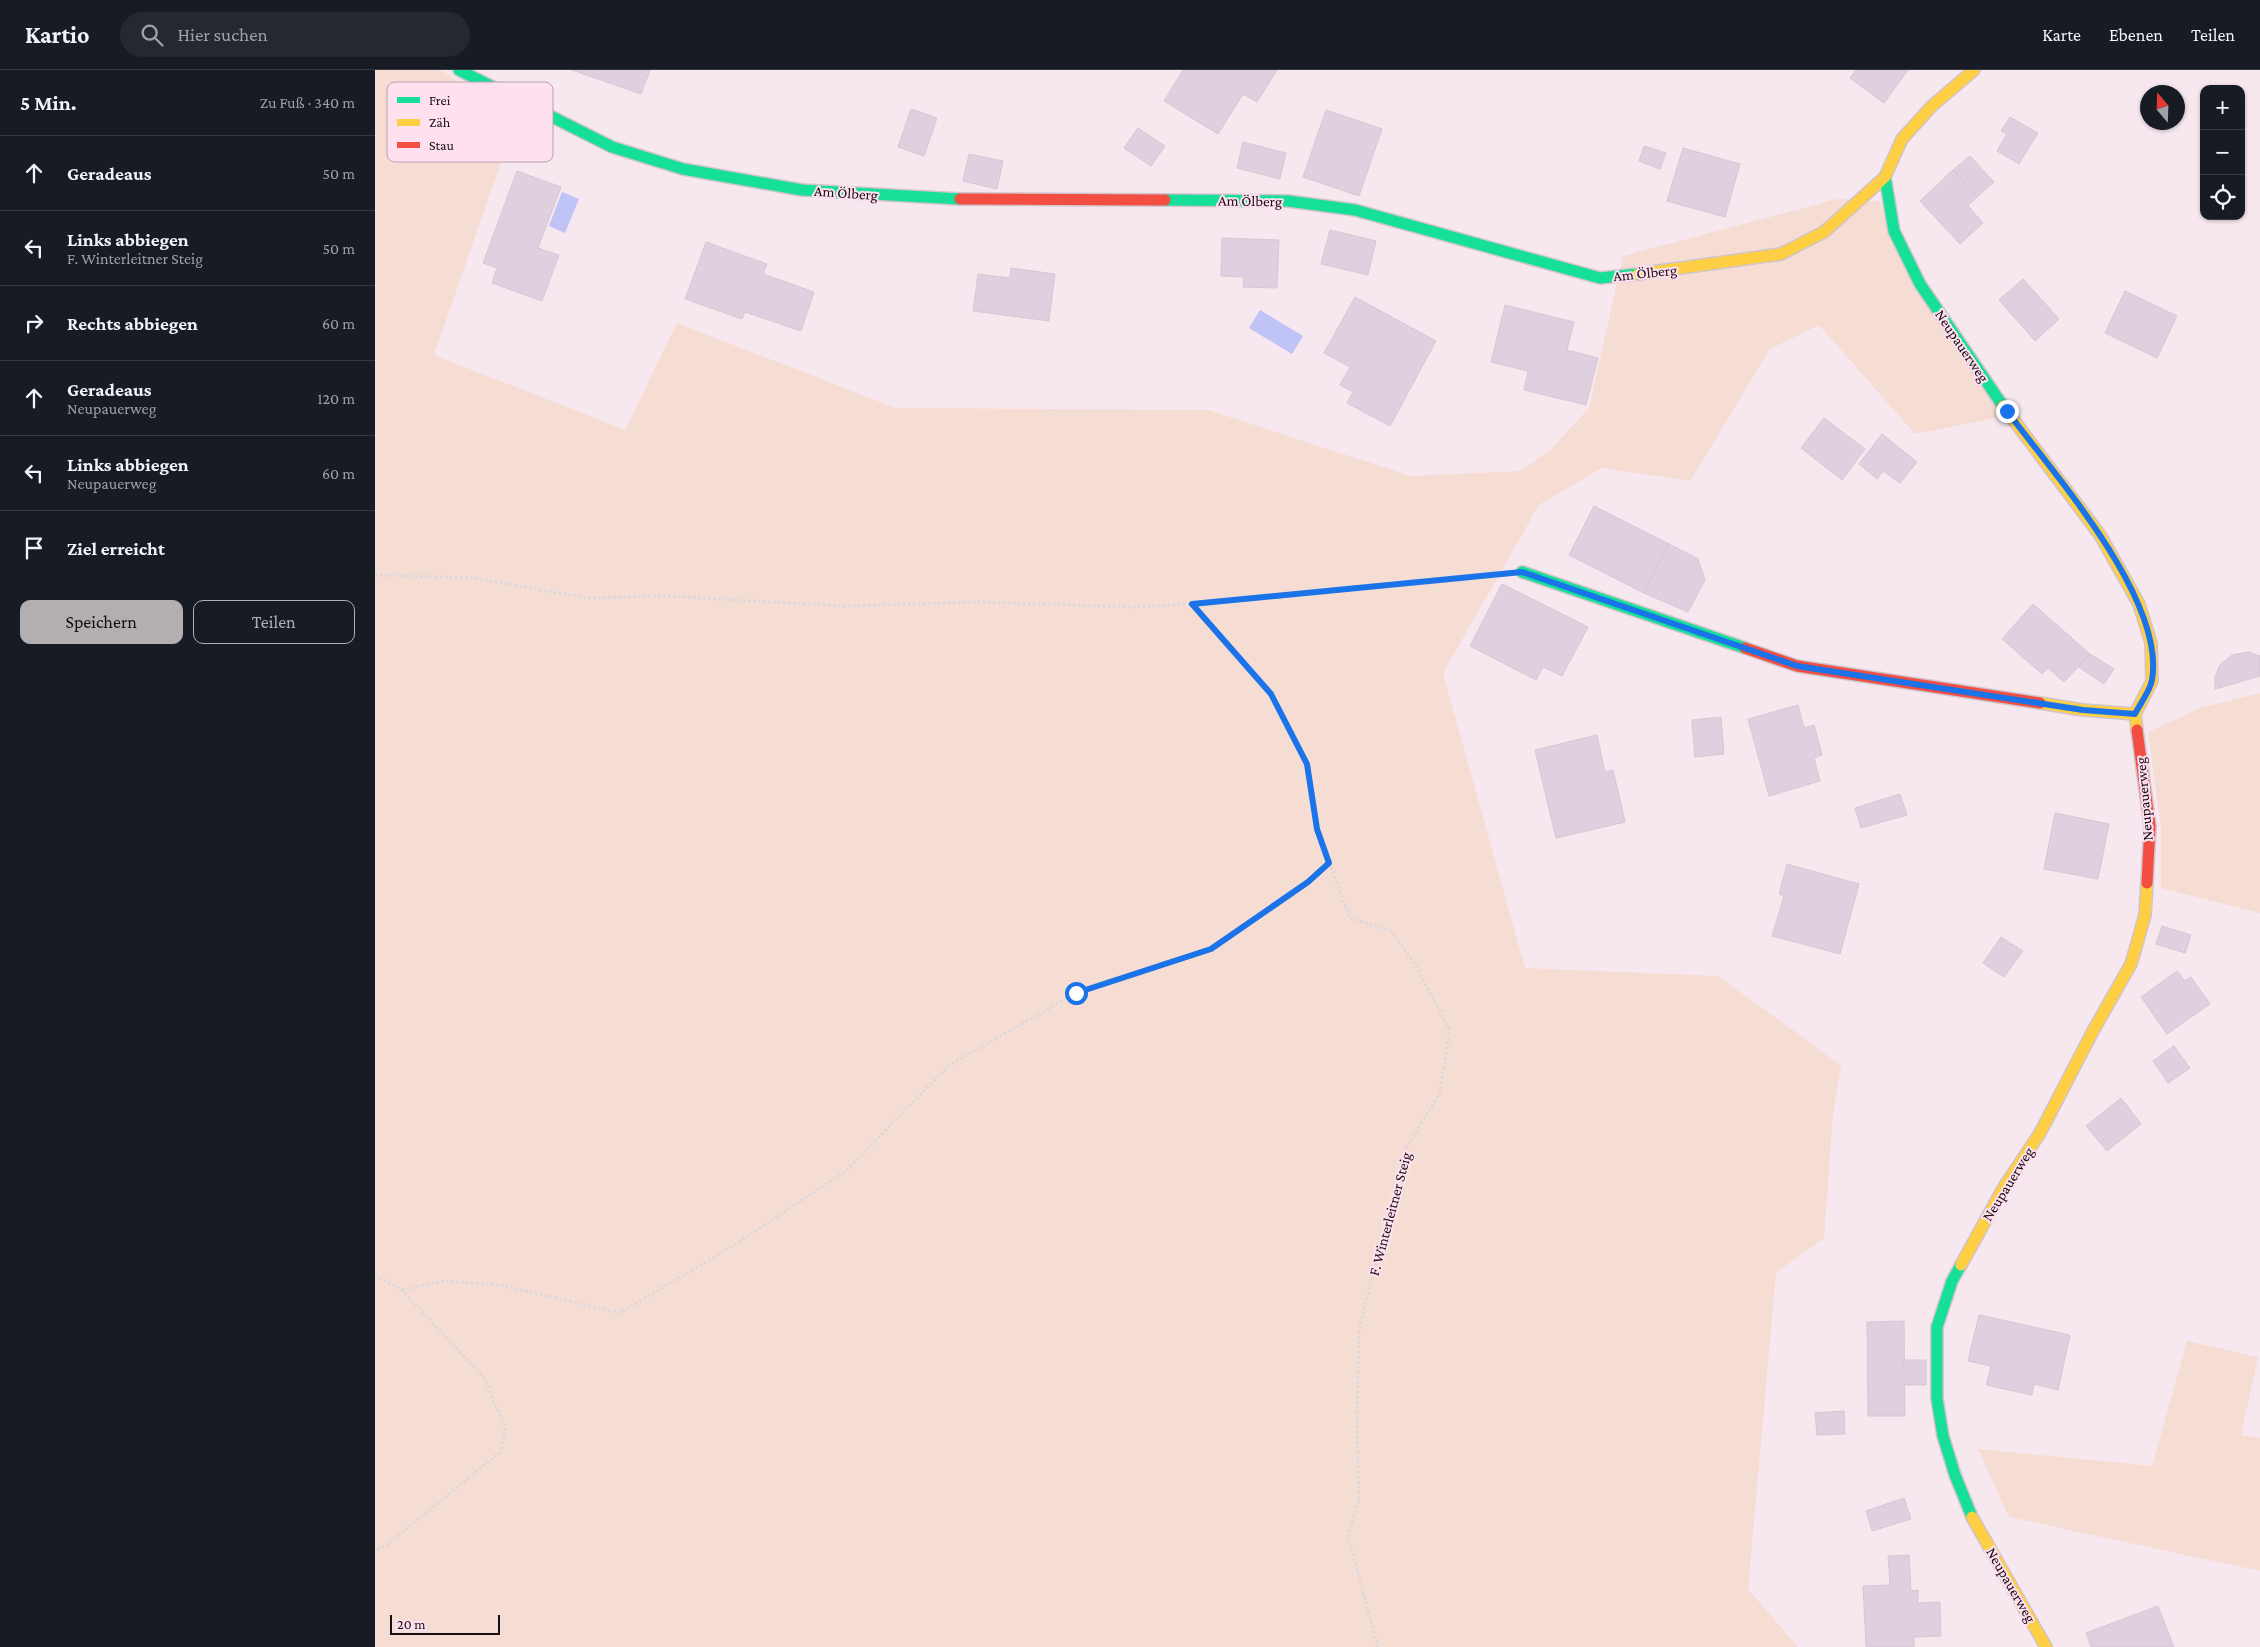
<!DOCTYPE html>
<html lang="de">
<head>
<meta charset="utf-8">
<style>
	body { margin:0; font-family:"Crimson Pro",serif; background:#242831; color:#f1f3f6 }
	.controls { position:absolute; right:15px; top:15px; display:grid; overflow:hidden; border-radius:10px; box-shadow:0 1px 4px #0004 }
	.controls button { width:45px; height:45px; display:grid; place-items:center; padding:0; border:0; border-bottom:1px solid #363941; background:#171b24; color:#f1f3f6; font:25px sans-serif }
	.compass { position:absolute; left:1765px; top:15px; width:45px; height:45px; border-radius:50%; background:#171b24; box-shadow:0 1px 4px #0004; rotate:341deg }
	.scale { position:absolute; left:15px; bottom:12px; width:110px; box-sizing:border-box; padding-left:5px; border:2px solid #180e13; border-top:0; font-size:14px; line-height:18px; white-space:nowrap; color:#180e13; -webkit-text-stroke:4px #fee0ef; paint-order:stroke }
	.stop { position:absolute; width:15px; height:15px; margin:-11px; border:4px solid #1a73e8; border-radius:50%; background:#fff }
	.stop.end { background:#1a73e8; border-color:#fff; box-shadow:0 1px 5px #0008 }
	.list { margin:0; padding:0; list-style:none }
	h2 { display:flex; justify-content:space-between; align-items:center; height:65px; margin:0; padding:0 20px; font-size:21px }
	h2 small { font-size:16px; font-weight:400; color:#9ea1a6 }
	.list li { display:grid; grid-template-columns:32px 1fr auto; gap:15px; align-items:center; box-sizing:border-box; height:75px; padding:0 20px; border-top:1px solid #363941 }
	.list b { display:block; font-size:19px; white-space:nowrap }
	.list p { margin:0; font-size:16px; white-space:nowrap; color:#9ea1a6 }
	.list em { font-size:16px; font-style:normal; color:#9ea1a6 }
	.actions { display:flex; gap:10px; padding:15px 20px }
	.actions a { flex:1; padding:11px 0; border:1px solid #b2aeb2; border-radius:10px; text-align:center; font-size:18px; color:#b2aeb2 }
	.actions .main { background:#b2aeb2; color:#111 }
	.icon { flex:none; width:28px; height:28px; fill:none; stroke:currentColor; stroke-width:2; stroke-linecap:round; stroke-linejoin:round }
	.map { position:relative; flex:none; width:1885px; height:1577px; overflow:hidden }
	header { display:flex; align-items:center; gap:30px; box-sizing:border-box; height:70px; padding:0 25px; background:#171b24; border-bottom:1px solid #363941 }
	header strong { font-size:24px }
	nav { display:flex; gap:28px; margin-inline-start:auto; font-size:18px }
	.search { width:350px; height:45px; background:#242831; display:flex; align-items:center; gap:12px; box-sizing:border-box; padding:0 18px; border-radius:28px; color:#9ea1a6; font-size:19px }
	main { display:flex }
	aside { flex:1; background:#171b24 }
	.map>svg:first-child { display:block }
	.green { fill:#f6ddd4 }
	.water { fill:#bfc3f6 }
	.building { fill:#dfd0df; stroke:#d3c9d1 }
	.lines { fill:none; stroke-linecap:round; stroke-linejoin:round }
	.fast-casing { stroke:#d1c4cb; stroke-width:14 }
	.slow-casing { stroke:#d1c4cb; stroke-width:14 }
	.jam-casing { stroke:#d1c4cb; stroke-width:14 }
	.path { stroke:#dcd7da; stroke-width:3; stroke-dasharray:2.5 2.5; stroke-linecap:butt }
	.fast { stroke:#16e098; stroke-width:11 }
	.slow { stroke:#ffcf43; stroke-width:11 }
	.jam { stroke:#f24e42; stroke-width:11 }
	.route { stroke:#1a73e8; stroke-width:6 }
	.labels { text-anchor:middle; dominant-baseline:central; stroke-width:4; stroke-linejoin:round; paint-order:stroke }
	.street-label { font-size:15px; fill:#180e13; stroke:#fee0ef }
	.key { fill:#fee0ef; stroke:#b9a1ad; stroke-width:1 }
	.key-label { font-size:14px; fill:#180e13 }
</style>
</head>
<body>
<header>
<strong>Kartio</strong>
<div class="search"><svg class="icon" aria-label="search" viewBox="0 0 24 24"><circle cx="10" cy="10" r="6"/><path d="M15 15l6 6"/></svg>Hier suchen</div>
<nav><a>Karte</a><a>Ebenen</a><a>Teilen</a></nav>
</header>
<main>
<aside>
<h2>5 Min.<small>Zu Fuß · 340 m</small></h2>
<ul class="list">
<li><svg class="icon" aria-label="ahead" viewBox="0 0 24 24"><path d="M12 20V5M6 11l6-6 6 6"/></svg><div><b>Geradeaus</b></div><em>50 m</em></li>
<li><svg class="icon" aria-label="left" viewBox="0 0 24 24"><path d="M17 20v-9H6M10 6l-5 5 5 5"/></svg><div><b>Links abbiegen</b><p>F. Winterleitner Steig</p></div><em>50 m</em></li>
<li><svg class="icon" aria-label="right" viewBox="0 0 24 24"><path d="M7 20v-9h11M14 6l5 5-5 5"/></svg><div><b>Rechts abbiegen</b></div><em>60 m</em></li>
<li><svg class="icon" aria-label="ahead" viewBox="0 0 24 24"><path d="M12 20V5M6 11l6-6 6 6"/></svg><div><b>Geradeaus</b><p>Neupauerweg</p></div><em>120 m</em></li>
<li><svg class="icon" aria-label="left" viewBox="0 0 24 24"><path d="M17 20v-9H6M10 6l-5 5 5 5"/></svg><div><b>Links abbiegen</b><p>Neupauerweg</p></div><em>60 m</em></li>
<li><svg class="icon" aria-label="arrive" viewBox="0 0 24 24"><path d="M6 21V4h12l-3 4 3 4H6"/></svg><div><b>Ziel erreicht</b></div></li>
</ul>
<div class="actions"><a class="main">Speichern</a><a>Teilen</a></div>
</aside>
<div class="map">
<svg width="1885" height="1577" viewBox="0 0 1885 1577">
	<rect width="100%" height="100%" fill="#f7e7ef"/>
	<!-- green -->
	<g class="green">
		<path d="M0,0H65L78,7L132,75L59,285L250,360L302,253L521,338L833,340L1036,406L1146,401L1175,380L1214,338L1248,186L1462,129L1504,131L1630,346L1540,364L1444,255L1395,279L1315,411L1227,398L1164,435L1068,603L1150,898L1343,906L1466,995L1458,1045L1449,1168L1401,1203L1373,1519L1423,1577H0Z"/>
		<path d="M1885,623V843L1786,818V758L1773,662L1825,638Z"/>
		<path d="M1812,1271L1883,1287L1866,1365L1885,1368V1501L1634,1447L1603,1379L1777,1396Z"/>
	</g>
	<!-- water -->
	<g class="water">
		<path d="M187,122L204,129L190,163L174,156Z"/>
		<path d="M885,240L928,266L917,284L874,258Z"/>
	</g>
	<!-- building -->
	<g class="building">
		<path d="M197,0H275L266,24Z"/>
		<path d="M808,0H902L882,32L868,24L843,64L789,31Z"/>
		<path d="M1481,0H1533L1509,33L1475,8Z"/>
		<path d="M536,39L562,48L549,86L523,77Z"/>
		<path d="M951,40L1007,59L984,126L928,107Z"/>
		<path d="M1635,47L1663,63L1644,94L1622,81L1632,64L1626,61Z"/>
		<path d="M763,58L790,76L776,96L749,78Z"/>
		<path d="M868,72L911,83L905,109L862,98Z"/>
		<path d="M1269,76L1291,83L1285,99L1264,91Z"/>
		<path d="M1308,78L1365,94L1350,147L1292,131Z"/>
		<path d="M594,84L628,91L622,119L588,111Z"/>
		<path d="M1595,86L1619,112L1602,127L1578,100Z"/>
		<path d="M1578,100L1602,127L1593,136L1608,153L1585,174L1545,131Z"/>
		<path d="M142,101L186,117L163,178L184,185L167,231L117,213L122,198L108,193Z"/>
		<path d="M955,160L1001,171L993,205L946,194Z"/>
		<path d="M847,168L904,170L902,218L868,217L869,207L846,206Z"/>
		<path d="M331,172L392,194L388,204L439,222L426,261L370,242L367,249L310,229Z"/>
		<path d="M636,198L680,204L674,251L598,241L603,204L635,208Z"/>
		<path d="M1648,209L1684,249L1660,271L1624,230Z"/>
		<path d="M1750,221L1802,246L1782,288L1730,263Z"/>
		<path d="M980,227L1061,271L1015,356L972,333L978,322L965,315L975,297L949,283Z"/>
		<path d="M1130,235L1199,252L1192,280L1223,288L1211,335L1149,320L1153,301L1116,292Z"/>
		<path d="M1449,348L1490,379L1467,410L1426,378Z"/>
		<path d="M1507,364L1542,392L1525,413L1508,401L1502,409L1484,394Z"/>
		<path d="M1219,436L1294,474L1269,523L1194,485Z"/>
		<path d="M1294,474L1323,489L1330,510L1313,542L1269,523Z"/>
		<path d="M1127,514L1213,557L1187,606L1168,597L1161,610L1095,576Z"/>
		<path d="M1658,534L1715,584L1689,612L1673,598L1667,604L1627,569Z"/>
		<path d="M1874,582L1885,586V606L1840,619V607L1845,595L1857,585Z"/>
		<path d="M1715,584L1739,599L1729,614L1704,597Z"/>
		<path d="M1423,635L1429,658L1439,655L1447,685L1439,688L1445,711L1394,726L1373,649Z"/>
		<path d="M1346,647L1349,684L1320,687L1317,650Z"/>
		<path d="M1222,665L1230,702L1238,700L1250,752L1181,768L1160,680Z"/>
		<path d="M1525,724L1532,745L1486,758L1480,738Z"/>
		<path d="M1680,743L1734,754L1723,809L1669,799Z"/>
		<path d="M1412,794L1484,814L1465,884L1397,866L1409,826L1404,824Z"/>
		<path d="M1787,856L1816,865L1810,883L1781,874Z"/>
		<path d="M1626,867L1648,881L1629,907L1608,893Z"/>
		<path d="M1802,901L1810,911L1816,907L1835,934L1792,964L1766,927Z"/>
		<path d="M1799,976L1815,998L1793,1013L1778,991Z"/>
		<path d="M1746,1028L1766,1054L1732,1081L1711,1056Z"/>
		<path d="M1604,1245L1695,1265L1683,1320L1659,1314L1657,1325L1611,1315L1616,1296L1593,1291Z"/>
		<path d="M1529,1251L1530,1346H1493L1492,1252Z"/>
		<rect x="1529" y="1290" width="22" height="25"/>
		<path d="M1469,1341L1470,1364L1442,1365L1440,1343Z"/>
		<path d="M1529,1428L1536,1449L1497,1461L1491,1441Z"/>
		<path d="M1534,1485L1536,1521L1543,1520V1533L1565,1532L1566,1566L1539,1567V1577H1491L1488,1516L1515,1515L1513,1486Z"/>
		<path d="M1783,1536L1799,1577H1716L1711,1563Z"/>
	</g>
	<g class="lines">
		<!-- fast casing -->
		<g class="fast-casing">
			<g id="fast">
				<path d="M84,0L237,77L308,99L427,120L585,129"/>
				<path d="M1510,107L1519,161L1545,214L1628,336"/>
				<path d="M790,130L913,131L980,140L1225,208L1263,204"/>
				<path d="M1147,502L1370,578"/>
				<path d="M1586,1195L1577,1211L1562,1257V1329L1568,1366L1580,1405L1597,1447"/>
			</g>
		</g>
		<!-- slow casing -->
		<g class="slow-casing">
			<g id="slow">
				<path d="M1263,204L1406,184L1449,162L1510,107L1527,69L1557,36L1599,0"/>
				<path d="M1628,336L1725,465L1764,534L1776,573L1777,611L1760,644L1762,660"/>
				<path d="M1665,633L1708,640L1760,644"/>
				<path d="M1586,1195L1629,1117L1665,1063L1718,961L1756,894L1770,845L1772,813"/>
				<path d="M1597,1447L1671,1577"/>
			</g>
		</g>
		<!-- jam casing -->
		<g class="jam-casing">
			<g id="jam">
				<path d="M585,129L790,130"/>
				<path d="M1370,578L1422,596L1665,633"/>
				<path d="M1762,660L1775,756L1772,813"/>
			</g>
		</g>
		<!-- path -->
		<g class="path">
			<path d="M0,505L98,508L212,528L290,526L469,536L602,532L760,537L817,534L1116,505"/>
			<path d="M817,534L896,623L932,694L942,759L975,848L1016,861L1040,895L1075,960L1064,1025L1031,1078L984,1259L982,1349L984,1431L973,1466L1003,1577"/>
			<path d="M0,1205L27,1220L109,1308L131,1360L125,1382L12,1475L0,1481"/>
			<path d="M27,1220L70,1211L125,1215L245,1243L354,1178L470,1102L573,996L701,923L836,879L933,812L954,793"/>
		</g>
		<!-- fast -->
		<use href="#fast" class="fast"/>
		<!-- slow -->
		<use href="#slow" class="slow"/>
		<!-- jam -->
		<use href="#jam" class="jam"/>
	</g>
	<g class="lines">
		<!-- route -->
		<path class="route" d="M701,923L836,879L933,812L954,793L942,759L932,694L896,624L817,534L1147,502L1422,596L1708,640L1760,644C1765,634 1775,621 1777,610C1791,529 1678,403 1632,341"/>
	</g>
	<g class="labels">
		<!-- street labels -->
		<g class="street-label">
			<text transform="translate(471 123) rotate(4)">Am Ölberg</text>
			<text transform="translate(875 131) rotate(1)">Am Ölberg</text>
			<text transform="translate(1270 203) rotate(-6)">Am Ölberg</text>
			<text transform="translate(1587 276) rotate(56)">Neupauerweg</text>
			<text transform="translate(1769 729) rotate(-95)">Neupauerweg</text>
			<text transform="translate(1633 1114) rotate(-58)">Neupauerweg</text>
			<text transform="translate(1015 1144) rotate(-75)">F. Winterleitner Steig</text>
			<text transform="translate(1636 1515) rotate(60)">Neupauerweg</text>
		</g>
	</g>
	<!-- legend -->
	<rect x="12" y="12" width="166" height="80" rx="8" class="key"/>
	<rect x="22" y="27" width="23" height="6" fill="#16e098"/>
	<rect x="22" y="49" width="23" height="7" fill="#ffcf43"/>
	<rect x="22" y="72" width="23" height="6" fill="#f24e42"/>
	<g class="key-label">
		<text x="54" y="35">Frei</text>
		<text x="54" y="57">Zäh</text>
		<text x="54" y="80">Stau</text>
	</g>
</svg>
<div class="controls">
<button>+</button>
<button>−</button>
<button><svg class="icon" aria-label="locate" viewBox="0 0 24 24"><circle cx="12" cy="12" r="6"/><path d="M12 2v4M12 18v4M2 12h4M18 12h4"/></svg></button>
</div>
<svg class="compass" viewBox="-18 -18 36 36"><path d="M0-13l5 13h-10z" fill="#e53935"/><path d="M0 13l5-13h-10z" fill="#9ea1a6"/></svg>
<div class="scale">20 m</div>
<div class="stop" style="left:701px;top:923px"></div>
<div class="stop end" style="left:1632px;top:341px"></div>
</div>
</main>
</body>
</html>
